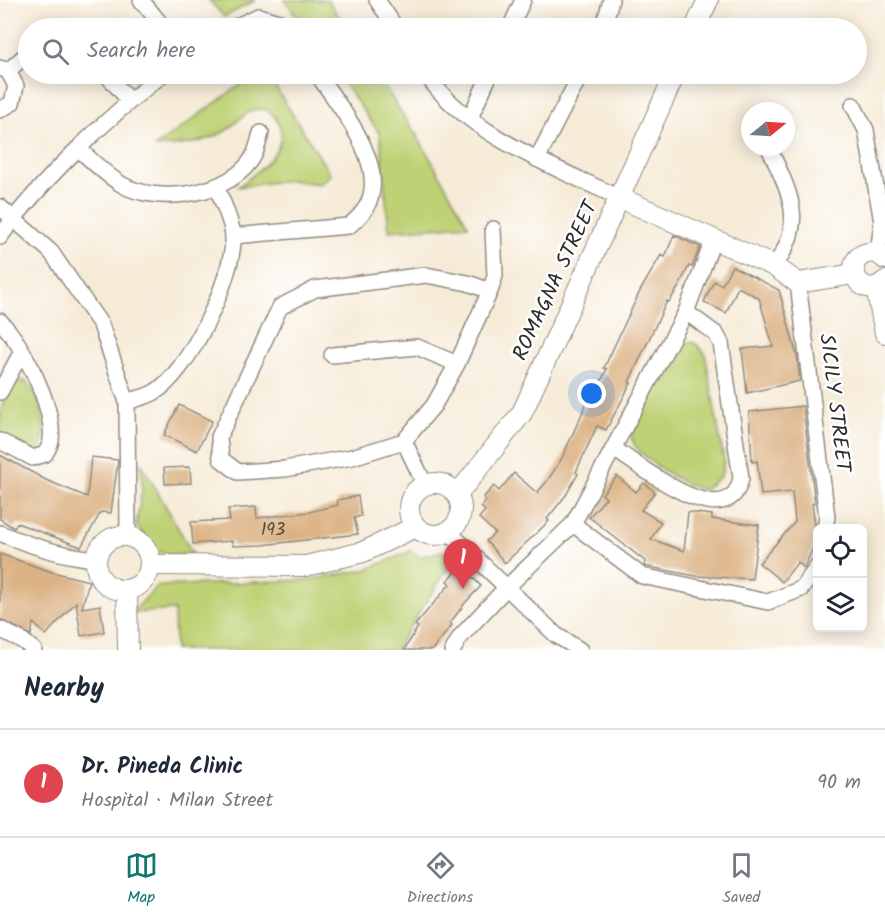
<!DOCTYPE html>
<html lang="en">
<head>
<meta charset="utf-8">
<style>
	body { margin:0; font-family:Kalam,sans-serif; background:#f6f6f7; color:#1f2937 }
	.controls { position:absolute; right:18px; bottom:18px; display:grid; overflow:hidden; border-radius:9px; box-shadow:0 3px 15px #0003 }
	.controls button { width:54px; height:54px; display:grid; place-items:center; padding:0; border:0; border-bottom:2px solid #e0e1e3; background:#fff; color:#1f2937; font:30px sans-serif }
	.compass { position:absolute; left:741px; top:102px; width:54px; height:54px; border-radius:50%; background:#fff; box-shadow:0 3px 15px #0003; rotate:72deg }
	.you { position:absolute; left:592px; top:394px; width:21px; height:21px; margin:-15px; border:4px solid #fff; border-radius:50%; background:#1a73e8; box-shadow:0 0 0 9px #1a73e833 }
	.badge { display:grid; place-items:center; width:39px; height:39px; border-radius:50%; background:#0f766e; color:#fff; font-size:20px; font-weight:700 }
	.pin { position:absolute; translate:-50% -50px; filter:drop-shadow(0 2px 3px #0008) }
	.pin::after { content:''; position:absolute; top:32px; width:21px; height:18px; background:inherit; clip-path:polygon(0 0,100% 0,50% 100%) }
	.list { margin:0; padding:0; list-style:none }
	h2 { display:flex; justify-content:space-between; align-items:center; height:78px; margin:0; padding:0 24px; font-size:26px }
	h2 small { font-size:20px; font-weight:400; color:#747a83 }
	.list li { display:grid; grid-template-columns:39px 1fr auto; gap:18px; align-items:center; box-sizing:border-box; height:108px; padding:0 24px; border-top:2px solid #e0e1e3 }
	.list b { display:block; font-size:22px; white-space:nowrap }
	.list p { margin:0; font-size:20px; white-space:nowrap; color:#747a83 }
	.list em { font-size:20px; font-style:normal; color:#747a83 }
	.icon { flex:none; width:33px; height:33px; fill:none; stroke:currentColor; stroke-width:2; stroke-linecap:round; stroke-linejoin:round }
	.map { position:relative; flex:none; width:885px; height:650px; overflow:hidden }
	.search { position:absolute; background:#fff; box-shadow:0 3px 15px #0003; left:18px; right:18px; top:18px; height:66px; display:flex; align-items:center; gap:15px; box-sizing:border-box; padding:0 21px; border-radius:33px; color:#747a83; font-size:22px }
	.sheet { height:186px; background:#fff }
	nav { display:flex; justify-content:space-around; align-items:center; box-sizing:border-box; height:84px; border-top:2px solid #e0e1e3; background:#fff; font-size:16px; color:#747a83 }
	nav a { display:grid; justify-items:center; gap:3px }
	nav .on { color:#0f766e }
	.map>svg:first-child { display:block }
	.green { fill:#bed174; stroke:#747e50; stroke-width:1.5 }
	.building { fill:#dbb284 }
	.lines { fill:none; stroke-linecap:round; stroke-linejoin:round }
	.minor-casing { stroke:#908b81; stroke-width:18 }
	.tertiary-casing { stroke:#908b81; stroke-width:22 }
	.minor { stroke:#fff; stroke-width:15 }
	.tertiary { stroke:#fff; stroke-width:20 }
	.labels { text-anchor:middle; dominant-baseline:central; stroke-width:5; stroke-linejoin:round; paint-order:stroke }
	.number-label { font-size:18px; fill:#574d41 }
	.street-label { font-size:21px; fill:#2b2b2b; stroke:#fff }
</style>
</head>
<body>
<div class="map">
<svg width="885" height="650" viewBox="0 0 885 650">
	<rect width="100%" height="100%" fill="#fff"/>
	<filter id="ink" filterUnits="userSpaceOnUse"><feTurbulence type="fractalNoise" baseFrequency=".0167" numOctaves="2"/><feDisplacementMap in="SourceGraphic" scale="12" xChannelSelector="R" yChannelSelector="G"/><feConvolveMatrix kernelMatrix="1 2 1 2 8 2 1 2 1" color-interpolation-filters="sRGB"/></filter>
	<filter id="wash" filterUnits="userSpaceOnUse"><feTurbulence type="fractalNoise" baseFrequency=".008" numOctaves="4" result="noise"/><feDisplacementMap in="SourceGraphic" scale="24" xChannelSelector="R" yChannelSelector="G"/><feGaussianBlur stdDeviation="1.35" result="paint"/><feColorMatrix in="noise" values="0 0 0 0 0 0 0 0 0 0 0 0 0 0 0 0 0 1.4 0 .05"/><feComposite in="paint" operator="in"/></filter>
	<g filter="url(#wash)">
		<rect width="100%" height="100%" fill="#f6ebd7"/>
		<!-- green -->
		<g class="green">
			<path d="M209,0H256L224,17Z"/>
			<path d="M285,0H328L346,28H305Z"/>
			<path d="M255,74H267L331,175L320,184L289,180L238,187C256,173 292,148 278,122C274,115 268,109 260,109C244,110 236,126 222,133C200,144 180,146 155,147Z"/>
			<path d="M337,74H376L419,139L468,225L389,231L380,134Z"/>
			<path d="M681,341L695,343L705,353L724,461L721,476L704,490C687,488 633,455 631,436L673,346Z"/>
			<path d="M15,381H25C44,398 47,427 41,451L34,455L0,436C0,415 0,396 15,381Z"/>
			<path d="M141,463L193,554L172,555L156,551L136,525L142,491Z"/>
			<path d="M411,551L420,557L442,551L452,562L395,650H175L174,610L132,613L157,586L308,580L365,570Z"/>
		</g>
		<g id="blocks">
			<!-- building -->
			<g class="building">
				<path d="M674,235L700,247L692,267L689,266L678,288L669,302L667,301L629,382L631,383L606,430L597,426L576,472L578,474L566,495L547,519L549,521L505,563L486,541L495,533L479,518L485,511L481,507L486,501L483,498L494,486L499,491L514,473L537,493L548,480L562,458L588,400L592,401L607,369L604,368L640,291L661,255L665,257Z"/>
				<path d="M732,266L779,290L797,356L800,381L747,393L742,349L773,346L759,298L738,287L726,313L704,302L714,281L722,285Z"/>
				<path d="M179,405L212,421L197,451L164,435Z"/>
				<path d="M803,406L815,503H812L817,539L804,568L798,562L782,582L759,563L795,522L792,492L761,495L757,461L752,462L749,412Z"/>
				<path d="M0,455L46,480L87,497L91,457L118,460L111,513L101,512L81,547L17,523L14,528L0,519Z"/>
				<path d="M190,467L191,483L165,484L164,468Z"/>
				<path d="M617,476L636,492L644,483L655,492L641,510L661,522L651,539L684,551L688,512L712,515V519L759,525L752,579L696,576L644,566L646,562L589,517L606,498L602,494Z"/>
				<path d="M358,496L361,516L354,518L358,534L262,545L233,546L232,541L193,544L191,522L230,520L228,509L256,507L257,518L309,512L338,505L337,500Z"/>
				<path d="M0,554L52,572L89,581L82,608L100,605L104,632L81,636L76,602L46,635L33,623L31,635L0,619Z"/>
				<path d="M461,566L481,586L465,603L450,623L452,625L432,650H404L418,627L415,625L450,584L447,581Z"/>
			</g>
		</g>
	</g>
	<g filter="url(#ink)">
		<use href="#blocks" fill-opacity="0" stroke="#908b81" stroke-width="1.5"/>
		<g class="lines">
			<!-- minor casing -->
			<g class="minor-casing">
				<g id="minor">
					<path d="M141,0L164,28"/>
					<path d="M377,0L396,28"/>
					<path d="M233,28L258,16L282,23L286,28"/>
					<path d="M510,28L523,0"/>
					<path d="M603,28L611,0"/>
					<path d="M0,68L8,71L16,86L12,103L0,110"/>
					<path d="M8,71L28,53"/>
					<path d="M106,74L129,100"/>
					<path d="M426,74C466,134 557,168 620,198"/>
					<path d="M853,105L866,130L882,222L878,254"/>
					<path d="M470,118L490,74"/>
					<path d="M79,149C92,161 106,175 121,184C157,206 234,195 254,155C257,149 259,140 261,133"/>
					<path d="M770,150C790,194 807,223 774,266"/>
					<path d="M537,159L581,74"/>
					<path d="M0,207L51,252L101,325L127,402L128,535"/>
					<path d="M233,236L349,226C354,221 361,216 365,209C392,169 339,105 317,74"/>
					<path d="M0,237C42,179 107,118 163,74"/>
					<path d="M798,283L827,517L825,528"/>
					<path d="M0,321C23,345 55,407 51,441C50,445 47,451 45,454L33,458L0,441"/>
					<path d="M332,355L417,347L457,364"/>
					<path d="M0,392L21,353"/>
					<path d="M127,402C135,399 146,397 153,393C188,375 235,275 233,236C232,221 222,202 217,187"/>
					<path d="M404,441L352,457L285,469L238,472L221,459L219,437L280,307L315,289L426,275L468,283L490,291"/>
					<path d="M614,449C640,465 729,539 741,478L721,343L716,334L686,312"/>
					<path d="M425,485L404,441L434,405L457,364L490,291L495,276L493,229"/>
					<path d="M573,524L642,576L768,602L801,589L818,566"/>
					<path d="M449,532L556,635L580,650"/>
					<path d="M0,533C31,546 62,556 96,559"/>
					<path d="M0,629L23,641L34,650"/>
					<path d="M453,650L460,637L506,588L573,524L686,312L714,238"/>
				</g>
			</g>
			<!-- tertiary casing -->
			<g class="tertiary-casing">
				<g id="tertiary">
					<path d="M695,28L708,0"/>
					<path d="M620,198L774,266L798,283L854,274"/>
					<path d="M885,259C880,254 875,251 868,253C839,259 860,304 885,281"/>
					<path d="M876,287L885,333"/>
					<circle cx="435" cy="509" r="26"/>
					<path d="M457,495L522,413L675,74"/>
					<circle cx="123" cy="563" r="27"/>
					<path d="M151,565L306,566L363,552L415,527"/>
					<path d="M127,590L128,650"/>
				</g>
			</g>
			<!-- minor -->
			<use href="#minor" class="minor"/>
			<!-- tertiary -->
			<use href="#tertiary" class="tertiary"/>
		</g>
	</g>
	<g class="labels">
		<!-- number labels -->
		<g class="number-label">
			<text x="273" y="530">193</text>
		</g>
		<!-- street labels -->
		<g class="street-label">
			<text transform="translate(556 281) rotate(-65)">ROMAGNA STREET</text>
			<text transform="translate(834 403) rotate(83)">SICILY STREET</text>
		</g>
	</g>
</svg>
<div class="controls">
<button><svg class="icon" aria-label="locate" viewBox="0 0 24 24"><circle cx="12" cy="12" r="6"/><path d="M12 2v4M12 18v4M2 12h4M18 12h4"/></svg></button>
<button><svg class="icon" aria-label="layers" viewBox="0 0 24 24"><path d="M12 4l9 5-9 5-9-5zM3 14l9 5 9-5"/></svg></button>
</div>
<svg class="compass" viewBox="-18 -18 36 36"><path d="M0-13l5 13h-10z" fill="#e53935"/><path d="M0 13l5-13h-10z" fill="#747a83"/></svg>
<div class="you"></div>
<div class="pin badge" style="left:463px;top:589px;background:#e0444e">1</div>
<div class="search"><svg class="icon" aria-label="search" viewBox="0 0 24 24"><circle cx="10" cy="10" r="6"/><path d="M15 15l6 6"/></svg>Search here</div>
</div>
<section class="sheet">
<h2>Nearby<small></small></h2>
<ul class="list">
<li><span class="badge" style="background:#e0444e">1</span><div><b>Dr. Pineda Clinic</b><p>Hospital · Milan Street</p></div><em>90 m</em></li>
</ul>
</section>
<nav>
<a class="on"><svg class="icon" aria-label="map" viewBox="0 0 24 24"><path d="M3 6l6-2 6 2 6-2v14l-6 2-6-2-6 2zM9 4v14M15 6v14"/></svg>Map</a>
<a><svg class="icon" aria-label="directions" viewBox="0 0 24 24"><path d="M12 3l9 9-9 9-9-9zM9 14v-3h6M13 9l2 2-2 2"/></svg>Directions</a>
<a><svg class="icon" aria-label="saved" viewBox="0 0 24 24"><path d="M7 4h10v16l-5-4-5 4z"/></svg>Saved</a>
</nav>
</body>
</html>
